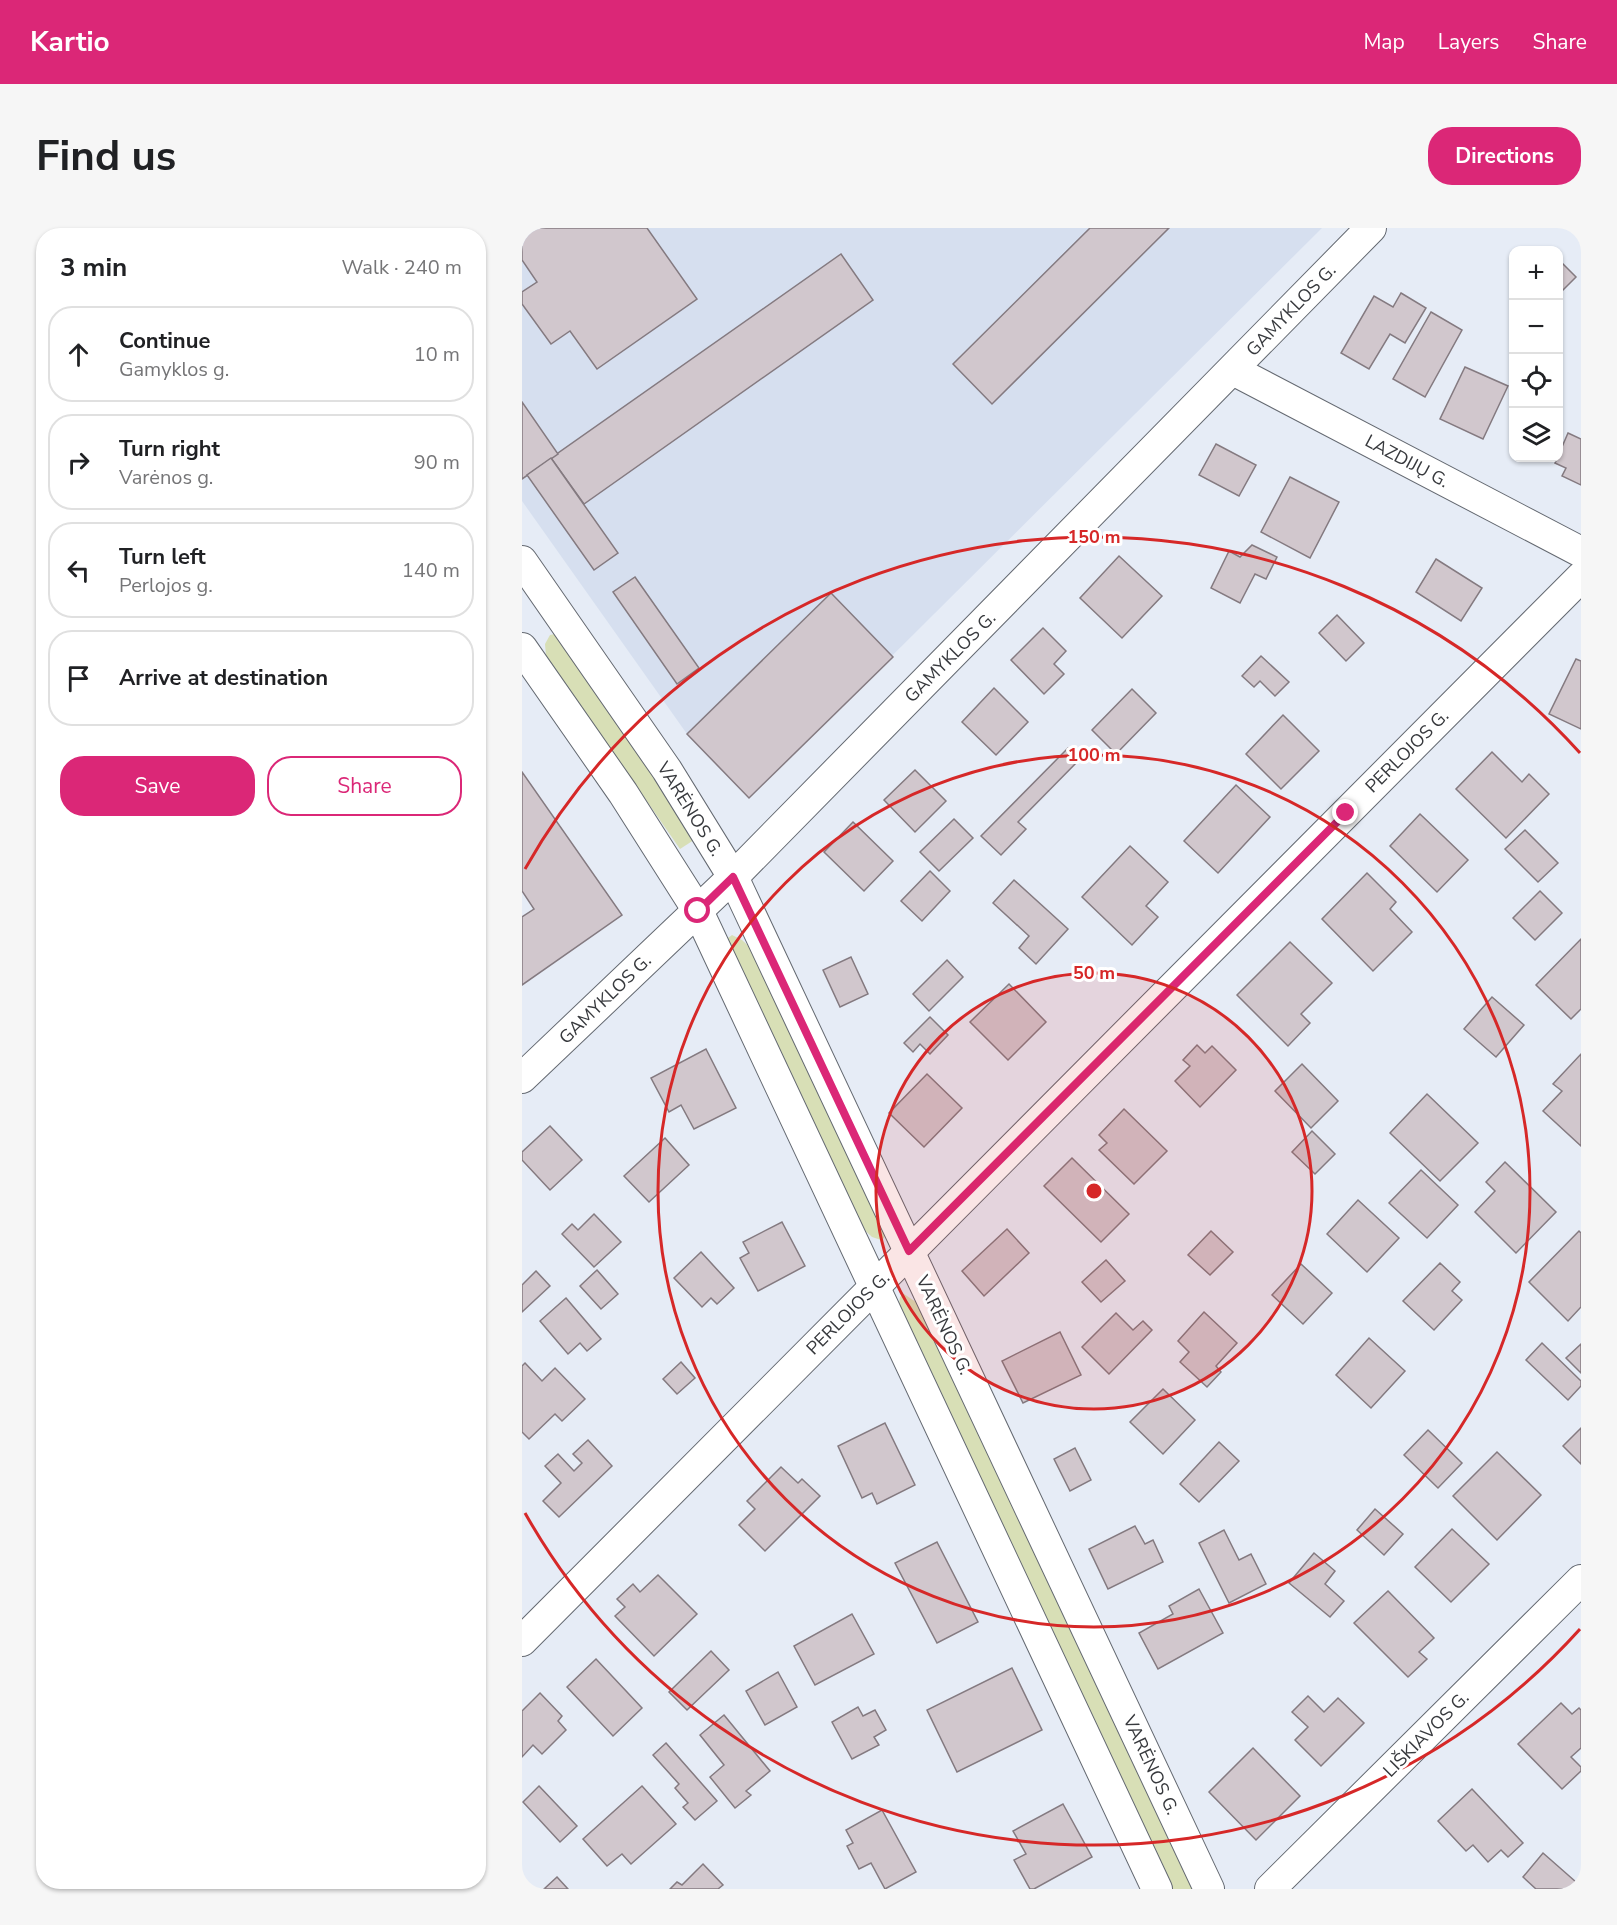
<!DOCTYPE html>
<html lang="en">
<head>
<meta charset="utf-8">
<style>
	body { margin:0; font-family:"Nunito Sans",sans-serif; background:#f6f6f6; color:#202124 }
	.controls { position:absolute; right:18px; top:18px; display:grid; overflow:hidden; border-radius:12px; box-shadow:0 2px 4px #0004 }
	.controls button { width:54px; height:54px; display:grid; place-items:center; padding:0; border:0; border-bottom:2px solid #e0e0e0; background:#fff; color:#202124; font:30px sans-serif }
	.stop { position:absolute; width:18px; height:18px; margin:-14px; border:4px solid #db2777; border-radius:50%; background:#fff }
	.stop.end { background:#db2777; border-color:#fff; box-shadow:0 2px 6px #0008 }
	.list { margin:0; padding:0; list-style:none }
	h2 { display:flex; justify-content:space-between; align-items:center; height:78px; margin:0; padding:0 24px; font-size:26px }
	h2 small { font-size:20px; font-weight:400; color:#757577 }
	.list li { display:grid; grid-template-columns:39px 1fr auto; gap:18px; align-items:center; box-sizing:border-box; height:96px; margin:0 12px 12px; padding:0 12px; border:2px solid #e0e0e0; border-radius:24px }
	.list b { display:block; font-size:22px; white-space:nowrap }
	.list p { margin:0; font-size:20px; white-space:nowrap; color:#757577 }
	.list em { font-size:20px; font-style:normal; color:#757577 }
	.actions { display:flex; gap:12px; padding:18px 24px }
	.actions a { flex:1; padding:14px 0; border:2px solid #db2777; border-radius:24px; text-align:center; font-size:21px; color:#db2777 }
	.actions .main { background:#db2777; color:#fff }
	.icon { flex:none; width:33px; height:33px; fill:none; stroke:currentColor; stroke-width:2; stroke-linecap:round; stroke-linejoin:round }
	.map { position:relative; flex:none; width:1059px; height:1661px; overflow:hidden; border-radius:24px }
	header { display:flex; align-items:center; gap:36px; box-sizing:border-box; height:84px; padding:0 30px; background:#db2777; color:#fff }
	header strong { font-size:28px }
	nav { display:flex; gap:33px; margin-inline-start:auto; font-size:21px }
	.intro { display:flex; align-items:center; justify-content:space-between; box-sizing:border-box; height:144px; padding:0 36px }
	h1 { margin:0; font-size:42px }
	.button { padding:15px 27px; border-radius:24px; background:#db2777; color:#fff; font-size:21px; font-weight:700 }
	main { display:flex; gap:36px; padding:0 36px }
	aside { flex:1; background:#fff; border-radius:24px; box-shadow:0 2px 4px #0004 }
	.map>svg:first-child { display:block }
	.built { fill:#d6dfef }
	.green { fill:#d8dfb6 }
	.building { fill:#d1c7cd; stroke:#847a80; stroke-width:1.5 }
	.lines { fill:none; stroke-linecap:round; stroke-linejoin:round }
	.minor-casing { stroke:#646971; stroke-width:32 }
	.minor { stroke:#fff; stroke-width:30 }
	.route { stroke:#db2777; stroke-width:8 }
	.ring { fill:none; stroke:#d62828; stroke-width:3 }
	.labels { text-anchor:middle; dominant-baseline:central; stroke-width:6; stroke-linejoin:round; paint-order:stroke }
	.street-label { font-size:18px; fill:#37393d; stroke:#fff }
	.centre { fill:#d62828; stroke:#fff; stroke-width:3 }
	.ring-label { font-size:18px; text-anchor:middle; font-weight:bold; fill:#d62828; stroke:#fff; stroke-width:6; stroke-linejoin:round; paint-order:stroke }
</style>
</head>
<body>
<header>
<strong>Kartio</strong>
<nav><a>Map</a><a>Layers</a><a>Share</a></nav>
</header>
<div class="intro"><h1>Find us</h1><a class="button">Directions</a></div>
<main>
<aside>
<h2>3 min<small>Walk · 240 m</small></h2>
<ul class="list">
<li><svg class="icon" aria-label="ahead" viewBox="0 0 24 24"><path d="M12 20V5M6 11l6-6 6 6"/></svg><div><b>Continue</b><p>Gamyklos g.</p></div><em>10 m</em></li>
<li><svg class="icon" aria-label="right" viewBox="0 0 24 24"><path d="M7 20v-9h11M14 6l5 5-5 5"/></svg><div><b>Turn right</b><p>Varėnos g.</p></div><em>90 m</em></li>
<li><svg class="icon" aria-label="left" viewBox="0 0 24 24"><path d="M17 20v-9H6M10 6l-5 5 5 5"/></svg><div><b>Turn left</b><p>Perlojos g.</p></div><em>140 m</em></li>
<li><svg class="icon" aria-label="arrive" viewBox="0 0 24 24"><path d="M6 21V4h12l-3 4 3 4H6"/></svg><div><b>Arrive at destination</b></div></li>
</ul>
<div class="actions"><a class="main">Save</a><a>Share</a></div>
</aside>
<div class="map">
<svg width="1059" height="1661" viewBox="0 0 1059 1661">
	<rect width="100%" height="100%" fill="#e6ecf6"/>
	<!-- built -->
	<path class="built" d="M0,0H800L227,570L165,506L0,273Z"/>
	<!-- green -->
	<g class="green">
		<path d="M33,406L175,610L158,621L24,428L23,416L28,407Z"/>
		<path d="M210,707L220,712L233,724L364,1003L362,1010L359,1012L350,1009L337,997L205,717L206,710Z"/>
		<path d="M382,1066L400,1078L673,1661H651L377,1076L378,1069Z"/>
	</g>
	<!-- building -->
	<g class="building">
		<path d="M0,0H125L175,71L75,141L48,103L29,116L0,76V64L15,54L0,32Z"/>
		<path d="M568,0H647L470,176L431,136Z"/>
		<path d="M319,26L351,72L62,276L29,230Z"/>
		<path d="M1036,31L1054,49L1036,67Z"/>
		<path d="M879,65L904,80L883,115L868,106L847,141L819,125L852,68L871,79Z"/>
		<path d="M909,84L940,102L903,169L871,151Z"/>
		<path d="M943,139L986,158L961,211L918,191Z"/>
		<path d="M0,174L36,226L0,251Z"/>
		<path d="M1046,205L1059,211V257L1040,248L1044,240L1033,235Z"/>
		<path d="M694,216L734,237L717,268L677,247Z"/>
		<path d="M29,230L96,325L72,342L5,247Z"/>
		<path d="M768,249L817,274L788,330L739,304Z"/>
		<path d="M730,317L755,329L744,351L733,346L718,375L689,360L707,323L718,329Z"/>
		<path d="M597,328L640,368L600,410L558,370Z"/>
		<path d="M914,331L960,360L939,393L894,364Z"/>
		<path d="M113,349L177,440L155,456L91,364Z"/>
		<path d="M309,365L371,429L227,570L165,506Z"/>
		<path d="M815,387L842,415L824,433L797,405Z"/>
		<path d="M521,400L544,423L532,436L542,446L522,466L489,432Z"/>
		<path d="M739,428L767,454L753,468L738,453L732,459L720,448Z"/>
		<path d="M1054,431L1059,433V501L1027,486Z"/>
		<path d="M472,460L506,494L474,527L440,494Z"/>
		<path d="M610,461L634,485L594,526L570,502Z"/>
		<path d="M761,487L797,523L759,561L724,526Z"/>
		<path d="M546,520L558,531L496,594L504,601L479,627L459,608Z"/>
		<path d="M970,524L1000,554L1007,546L1027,566L984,610L934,561Z"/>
		<path d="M393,542L424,573L393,604L362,572Z"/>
		<path d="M0,544L100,687L0,757V689L12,681L0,663Z"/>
		<path d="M714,557L748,589L696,645L662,613Z"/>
		<path d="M898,586L946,632L915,664L868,618Z"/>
		<path d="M432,591L451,610L417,643L398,624Z"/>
		<path d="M331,594L371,633L342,663L302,624Z"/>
		<path d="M1003,602L1036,635L1016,654L983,621Z"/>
		<path d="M608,618L646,654L624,678L636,689L610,717L560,669Z"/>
		<path d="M408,643L428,663L400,693L379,673Z"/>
		<path d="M845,645L874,674L868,681L890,704L851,743L800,691Z"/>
		<path d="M492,652L546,701L514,736L497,720L507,708L471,675Z"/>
		<path d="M1018,663L1040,685L1013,712L991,690Z"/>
		<path d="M1059,711V781L1049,791L1014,757Z"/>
		<path d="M768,714L810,755L779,786L788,795L766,818L715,767Z"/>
		<path d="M329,729L346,766L318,779L301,742Z"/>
		<path d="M425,732L441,749L407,783L391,766Z"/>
		<path d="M487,756L524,794L486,832L448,794Z"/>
		<path d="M970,769L1002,797L974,829L942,801Z"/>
		<path d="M408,789L426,807L408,826L398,816L391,824L382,815Z"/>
		<path d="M675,817L683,825L690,818L714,842L678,879L653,853L668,838L661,832Z"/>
		<path d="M184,821L214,880L172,901L159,877L147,884L129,850Z"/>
		<path d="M1059,826V918L1021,883L1040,863L1031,856Z"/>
		<path d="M780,836L816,873L789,900L753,863Z"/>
		<path d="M405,846L440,880L402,919L367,885Z"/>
		<path d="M905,866L956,915L918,953L868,905Z"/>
		<path d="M602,881L645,923L612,956L577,922L585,915L577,907Z"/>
		<path d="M28,898L60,932L28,962L0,932V924Z"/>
		<path d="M790,903L813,926L793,946L770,924Z"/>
		<path d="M143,910L167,937L127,974L102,948Z"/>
		<path d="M550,930L607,986L579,1014L522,958Z"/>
		<path d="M983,934L1034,984L994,1025L953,984L973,963L964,954Z"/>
		<path d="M899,942L936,977L905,1010L867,975Z"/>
		<path d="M836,972L877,1010L845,1044L805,1006Z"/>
		<path d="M72,986L99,1014L72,1039L40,1006L50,996L56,1002Z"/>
		<path d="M260,994L283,1038L236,1063L218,1030L227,1025L221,1014Z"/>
		<path d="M485,1001L507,1025L462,1068L440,1043Z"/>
		<path d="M689,1003L711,1024L688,1047L666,1027Z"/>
		<path d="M1057,1003L1059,1005V1079L1046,1093L1007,1054Z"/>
		<path d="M179,1024L212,1060L195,1076L189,1070L180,1079L152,1050Z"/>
		<path d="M584,1032L603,1053L579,1074L560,1054Z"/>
		<path d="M918,1035L938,1054L930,1063L940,1072L912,1102L881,1073Z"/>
		<path d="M779,1036L810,1065L781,1096L750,1067Z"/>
		<path d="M75,1042L96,1066L79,1081L58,1058Z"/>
		<path d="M14,1043L28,1058L0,1084V1057Z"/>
		<path d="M44,1070L79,1111L65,1123L58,1115L46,1126L18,1093Z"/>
		<path d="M682,1084L715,1115L694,1138L699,1144L685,1159L658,1134L667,1124L656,1113Z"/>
		<path d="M594,1085L611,1102L621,1093L630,1102L587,1146L560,1119Z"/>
		<path d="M538,1104L559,1147L501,1175L480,1133Z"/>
		<path d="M847,1110L883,1143L849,1180L814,1147Z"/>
		<path d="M1020,1115L1059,1153V1158L1046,1172L1004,1132Z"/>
		<path d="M1059,1116V1145L1044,1130Z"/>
		<path d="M159,1134L173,1150L155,1166L141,1151Z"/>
		<path d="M3,1135L20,1153L33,1140L63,1171L40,1193L33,1186L7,1211L0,1204V1138Z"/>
		<path d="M641,1161L673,1192L641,1226L608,1194Z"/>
		<path d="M363,1195L393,1257L355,1276L350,1265L340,1270L316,1218Z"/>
		<path d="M1059,1200V1236L1041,1218Z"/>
		<path d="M906,1202L940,1235L916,1260L882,1227Z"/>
		<path d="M66,1212L90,1238L37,1289L21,1273L39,1255L23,1238L36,1226L52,1243L60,1235L51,1226Z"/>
		<path d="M697,1214L717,1233L677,1274L658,1256Z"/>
		<path d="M553,1220L569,1252L548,1263L532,1231Z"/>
		<path d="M975,1224L1019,1267L975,1312L931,1268Z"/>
		<path d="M259,1239L276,1255L280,1251L298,1268L243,1323L217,1297L233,1281L225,1273Z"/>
		<path d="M853,1281L881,1306L862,1327L835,1302Z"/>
		<path d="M613,1298L623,1316L631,1312L641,1334L586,1361L567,1321Z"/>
		<path d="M930,1301L967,1336L929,1374L893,1339Z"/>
		<path d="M702,1302L717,1332L729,1326L744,1356L707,1375L677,1315Z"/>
		<path d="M415,1314L456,1394L415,1415L373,1335Z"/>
		<path d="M792,1325L813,1343L803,1356L822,1373L808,1389L767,1355Z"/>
		<path d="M136,1347L175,1386L132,1428L93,1388L103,1379L95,1371L111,1356L118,1364Z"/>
		<path d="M677,1361L701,1405L636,1441L617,1405L651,1386L647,1378Z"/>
		<path d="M866,1363L912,1410L897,1424L905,1431L886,1449L832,1395Z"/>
		<path d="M330,1386L352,1426L293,1457L272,1418Z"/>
		<path d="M189,1423L207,1442L165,1482L147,1464Z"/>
		<path d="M74,1431L120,1480L91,1508L45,1459Z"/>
		<path d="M490,1440L520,1502L435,1544L405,1482Z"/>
		<path d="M256,1444L275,1479L243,1497L224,1463Z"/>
		<path d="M18,1465L40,1488L36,1493L44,1502L20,1526L11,1517L0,1529V1483Z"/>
		<path d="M786,1468L802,1484L816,1470L842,1495L799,1538L773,1512L786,1499L770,1484Z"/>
		<path d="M1039,1475L1050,1486L1057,1480L1059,1482V1520L1049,1529L1059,1539V1543L1040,1561L996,1516Z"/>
		<path d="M336,1479L341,1488L353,1482L364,1502L352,1509L357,1517L330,1531L310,1494Z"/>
		<path d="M202,1487L248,1543L224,1563L229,1567L213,1580L188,1549L202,1537L178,1507Z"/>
		<path d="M144,1515L195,1573L173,1592L161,1579L166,1575L153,1560L157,1556L131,1527Z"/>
		<path d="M731,1520L778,1568L734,1612L687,1564Z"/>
		<path d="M17,1558L55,1598L38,1614L1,1574Z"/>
		<path d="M120,1558L154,1596L109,1636L100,1626L85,1638L61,1611Z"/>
		<path d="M950,1561L1001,1615L986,1629L979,1622L966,1634L951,1617L944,1623L916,1593Z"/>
		<path d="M541,1576L570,1629L512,1661H508L492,1632L504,1626L491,1603Z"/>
		<path d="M360,1582L394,1644L363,1661L349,1635L337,1641L325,1618L331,1615L324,1602Z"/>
		<path d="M1021,1625L1054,1654L1048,1661H1014L1001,1649Z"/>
		<path d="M181,1636L201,1657L196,1661H148L155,1654L160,1657Z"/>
		<path d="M35,1649L46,1661H22Z"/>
	</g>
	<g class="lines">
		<!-- minor casing -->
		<g class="minor-casing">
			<g id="minor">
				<path d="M711,142L1059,324"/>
				<path d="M0,333L145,542L211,649L687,1661"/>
				<path d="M0,420L101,565L176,683L635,1661"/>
				<path d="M0,850L211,649L849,0"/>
				<path d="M0,1413L1059,349"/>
				<path d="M748,1661L1059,1352"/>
			</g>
		</g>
		<!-- minor -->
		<use href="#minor" class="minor"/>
	</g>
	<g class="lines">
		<!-- route -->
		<path class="route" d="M176,683L211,649L387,1023L824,585"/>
	</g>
	<!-- distance rings -->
	<circle cx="572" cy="963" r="218" fill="#d62828" fill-opacity=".12"/>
	<g class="ring">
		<circle cx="572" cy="963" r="218"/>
		<circle cx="572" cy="963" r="436"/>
		<path d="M1058 1401A654 654 0 0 1 3 1285M3 641A654 654 0 0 1 1058 525"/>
	</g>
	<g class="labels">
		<!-- street labels -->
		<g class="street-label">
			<text transform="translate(769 82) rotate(-46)">GAMYKLOS G.</text>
			<text transform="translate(885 233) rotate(28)">LAZDIJŲ G.</text>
			<text transform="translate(428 429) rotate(-45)">GAMYKLOS G.</text>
			<text transform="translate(885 523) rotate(-45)">PERLOJOS G.</text>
			<text transform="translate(168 581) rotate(58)">VARĖNOS G.</text>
			<text transform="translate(83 771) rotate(-44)">GAMYKLOS G.</text>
			<text transform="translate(326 1085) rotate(-45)">PERLOJOS G.</text>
			<text transform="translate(422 1097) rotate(65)">VARĖNOS G.</text>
			<text transform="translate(904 1506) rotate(-45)">LIŠKIAVOS G.</text>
			<text transform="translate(629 1537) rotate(65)">VARĖNOS G.</text>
		</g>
	</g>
	<circle cx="572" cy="963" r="9" class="centre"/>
	<g class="ring-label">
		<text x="572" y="315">150 m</text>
		<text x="572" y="533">100 m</text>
		<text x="572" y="751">50 m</text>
	</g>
</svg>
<div class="controls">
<button>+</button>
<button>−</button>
<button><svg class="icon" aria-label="locate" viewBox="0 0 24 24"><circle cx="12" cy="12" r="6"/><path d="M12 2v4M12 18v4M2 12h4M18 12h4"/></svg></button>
<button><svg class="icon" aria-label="layers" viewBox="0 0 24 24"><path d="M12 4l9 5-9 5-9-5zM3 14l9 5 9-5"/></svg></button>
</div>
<div class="stop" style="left:176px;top:683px"></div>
<div class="stop end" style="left:824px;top:585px"></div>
</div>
</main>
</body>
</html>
